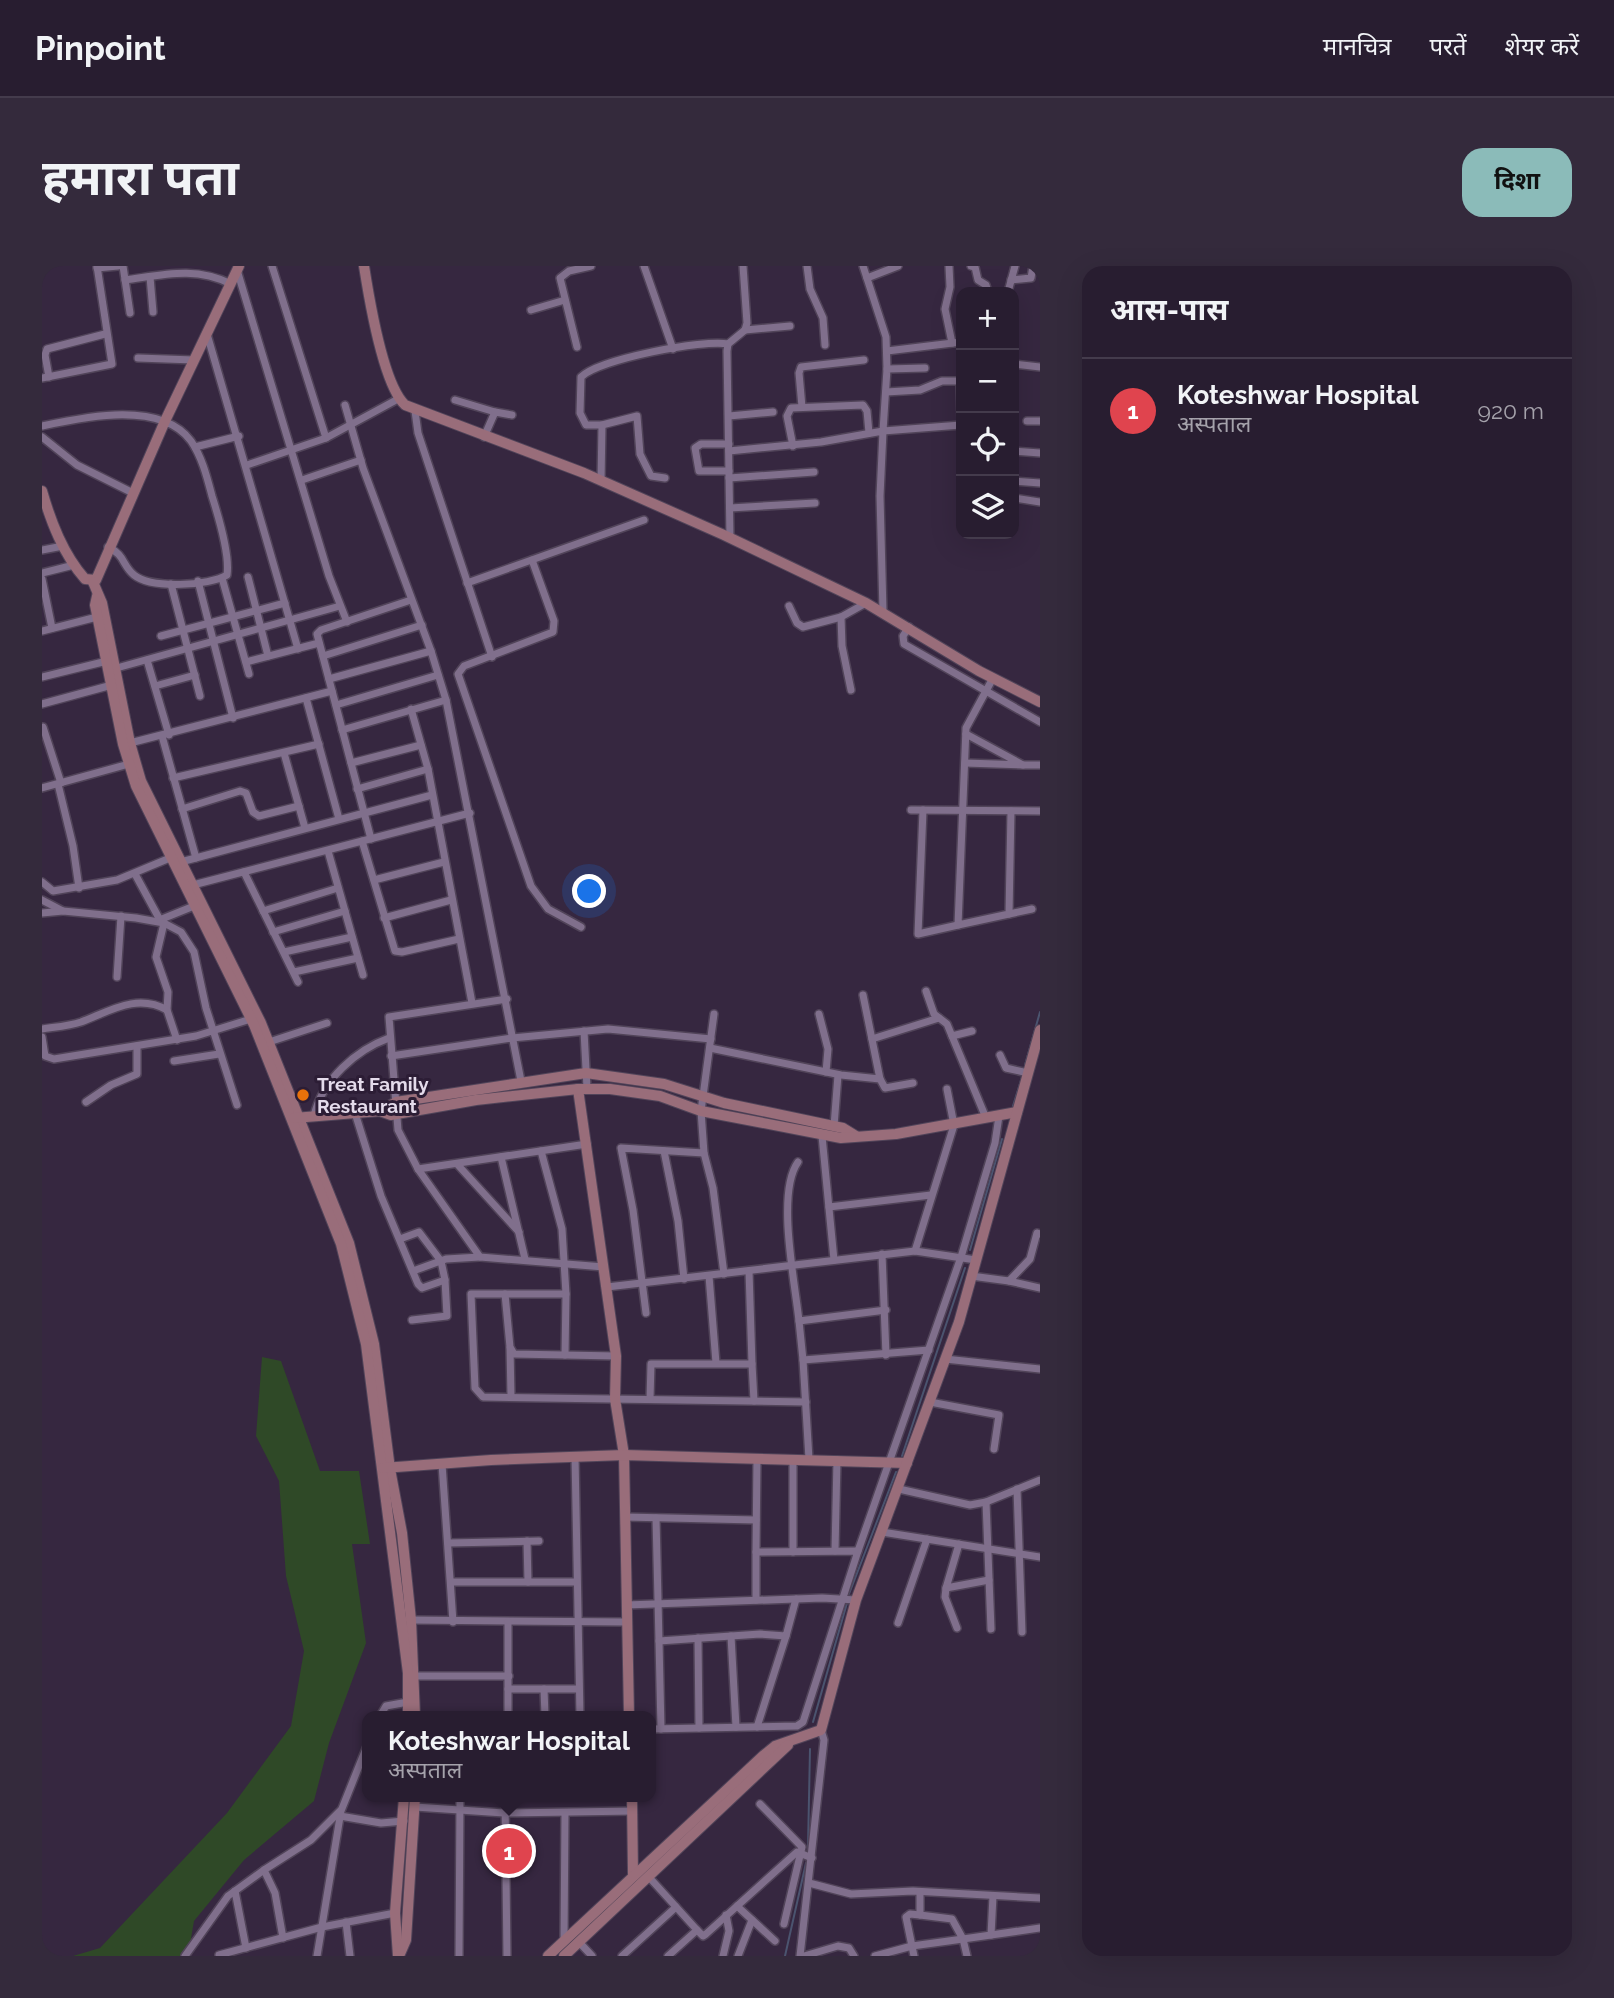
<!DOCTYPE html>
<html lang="hi">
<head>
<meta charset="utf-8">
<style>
	body { margin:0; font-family:Raleway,"Noto Sans Devanagari",sans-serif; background:#342a3c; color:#f1f3f6 }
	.controls { position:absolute; right:21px; top:21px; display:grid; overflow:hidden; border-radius:14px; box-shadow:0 7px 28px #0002 }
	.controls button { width:63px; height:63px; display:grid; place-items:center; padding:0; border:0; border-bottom:2px solid #443b4c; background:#281d30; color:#f1f3f6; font:35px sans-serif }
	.you { position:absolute; left:548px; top:626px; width:24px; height:24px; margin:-18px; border:5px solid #fff; border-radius:50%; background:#1a73e8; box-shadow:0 0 0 10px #1a73e833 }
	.badge { display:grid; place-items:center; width:46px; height:46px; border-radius:50%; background:#8bbbb9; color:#fff; font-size:23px; font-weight:700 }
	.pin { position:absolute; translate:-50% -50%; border:4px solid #fff; box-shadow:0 2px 7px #0006 }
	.popup { position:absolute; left:320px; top:1445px; width:294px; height:91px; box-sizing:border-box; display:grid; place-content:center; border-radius:14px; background:#281d30; filter:drop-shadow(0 2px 5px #0005); font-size:23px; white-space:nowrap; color:#a5a2ab }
	.popup b { font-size:26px; color:#f1f3f6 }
	.popup::after { content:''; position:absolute; left:50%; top:100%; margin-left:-14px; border:14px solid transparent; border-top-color:#281d30 }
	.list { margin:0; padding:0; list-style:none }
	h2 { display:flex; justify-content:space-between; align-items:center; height:91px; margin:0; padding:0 28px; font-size:30px }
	h2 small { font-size:23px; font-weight:400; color:#a5a2ab }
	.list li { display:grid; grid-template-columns:46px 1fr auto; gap:21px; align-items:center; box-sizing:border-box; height:105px; padding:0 28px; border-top:2px solid #443b4c }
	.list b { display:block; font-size:26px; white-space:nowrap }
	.list p { margin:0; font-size:23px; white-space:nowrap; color:#a5a2ab }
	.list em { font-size:23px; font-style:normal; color:#a5a2ab }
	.icon { flex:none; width:38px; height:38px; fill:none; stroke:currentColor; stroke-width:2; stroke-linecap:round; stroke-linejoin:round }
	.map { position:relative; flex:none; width:998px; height:1690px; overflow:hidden; border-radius:21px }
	header { display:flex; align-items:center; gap:42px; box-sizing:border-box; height:98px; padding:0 35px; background:#281d30; border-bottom:2px solid #443b4c }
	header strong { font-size:33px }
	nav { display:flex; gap:38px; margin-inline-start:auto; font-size:24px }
	.intro { display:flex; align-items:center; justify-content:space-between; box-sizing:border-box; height:168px; padding:0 42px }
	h1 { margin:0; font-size:49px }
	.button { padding:18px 32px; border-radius:21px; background:#8bbbb9; color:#111; font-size:24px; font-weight:700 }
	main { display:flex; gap:42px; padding:0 42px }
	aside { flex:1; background:#281d30; border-radius:21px; box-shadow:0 7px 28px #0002 }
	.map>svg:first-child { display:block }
	.green { fill:#2f4927 }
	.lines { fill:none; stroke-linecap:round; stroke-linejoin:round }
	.stream { stroke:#4b546f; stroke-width:2 }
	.street-casing { stroke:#514459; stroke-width:10 }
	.secondary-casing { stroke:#514459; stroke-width:12 }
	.street { stroke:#806f8c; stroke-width:7 }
	.secondary { stroke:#996d7a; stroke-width:10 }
	.food-dot { fill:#e8710a; stroke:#2c1d35; stroke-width:2.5 }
	.labels { text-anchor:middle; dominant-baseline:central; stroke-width:6; stroke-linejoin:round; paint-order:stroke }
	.poi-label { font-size:19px; font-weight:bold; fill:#e4dbeb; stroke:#2c1d35; text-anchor:start }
</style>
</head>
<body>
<header>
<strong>Pinpoint</strong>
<nav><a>मानचित्र</a><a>परतें</a><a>शेयर करें</a></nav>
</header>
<div class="intro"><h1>हमारा पता</h1><a class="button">दिशा</a></div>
<main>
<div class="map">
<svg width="998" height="1690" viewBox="0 0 998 1690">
	<rect width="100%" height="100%" fill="#362740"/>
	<!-- green -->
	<path class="green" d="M220,1091L239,1095L278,1205H317L328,1278H310L324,1377L287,1477L272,1535L202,1594L152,1655L146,1690H31L58,1682L185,1547L249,1460L262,1385L244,1310L237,1215L214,1170Z"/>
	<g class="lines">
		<!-- stream -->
		<g class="stream">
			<path d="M983,799L998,746"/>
			<path d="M971,840L980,811"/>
			<path d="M928,984L960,873"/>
			<path d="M860,1190L923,1002"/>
			<path d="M807,1328L854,1206"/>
			<path d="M771,1456L805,1337"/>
			<path d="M766,1581L768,1483"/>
			<path d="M743,1690L764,1597"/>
		</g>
		<!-- street casing -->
		<g class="street-casing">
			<g id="street">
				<path d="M81,0L88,47"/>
				<path d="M230,0L284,172"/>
				<path d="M602,0L631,83"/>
				<path d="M765,0L768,23L781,52L783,79"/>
				<path d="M821,0L844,71L845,103"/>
				<path d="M907,0L908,21L903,43L910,77"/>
				<path d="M929,0L933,1L936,14L944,19L946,26"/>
				<path d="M55,2L76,0"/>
				<path d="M195,4L287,310L305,356"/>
				<path d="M108,11L111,46"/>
				<path d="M825,12L856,0"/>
				<path d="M83,14C121,9 153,0 189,18"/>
				<path d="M969,14L989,12L991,0"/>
				<path d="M966,26L973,0"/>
				<path d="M489,44L523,34"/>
				<path d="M703,64L748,60"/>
				<path d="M165,68L256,383"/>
				<path d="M535,81L518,12L527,5L549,0"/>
				<path d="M845,85L919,76"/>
				<path d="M96,92L152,94"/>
				<path d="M972,98L998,101"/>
				<path d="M883,102L845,103L841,165L919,159"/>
				<path d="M7,111L3,89L5,83L63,68"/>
				<path d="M0,112L70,98L55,0"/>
				<path d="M918,115L919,152"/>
				<path d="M844,126L878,124L900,115H919"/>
				<path d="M413,134L453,146L442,171"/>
				<path d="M303,139L321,202L389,385L404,434L479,815"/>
				<path d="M760,141L757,107L759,101L822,94"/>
				<path d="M373,145L376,167L450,391"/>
				<path d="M453,146L470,149"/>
				<path d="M687,150L731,146"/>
				<path d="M985,155H998"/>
				<path d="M0,160C42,151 119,134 149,175C160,191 165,211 170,230C176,249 188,290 185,309C167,320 109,323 92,309C80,299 83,289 66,281"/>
				<path d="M0,171L35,199L91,227"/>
				<path d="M687,178H659L653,182L657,205H687"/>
				<path d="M751,180L745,150L749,142L821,139L825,145L827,167"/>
				<path d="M153,181L197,170"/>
				<path d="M687,185L779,176L841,165L838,230L841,346"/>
				<path d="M972,185L998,187"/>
				<path d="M205,199L284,172L356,133"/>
				<path d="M623,212L609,210L598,188L595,150L560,159H544L538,147L539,111C557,93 662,73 686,78"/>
				<path d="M687,212L772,206"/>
				<path d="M260,214L319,194"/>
				<path d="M559,215L560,159"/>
				<path d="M972,215L998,217"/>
				<path d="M972,232L998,236"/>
				<path d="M688,242L773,237"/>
				<path d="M688,272L685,85L686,78L703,64L705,57L701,0"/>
				<path d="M0,284L21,280"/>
				<path d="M490,294L512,355L511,366L422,400L416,408L489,620L506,643L539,661"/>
				<path d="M0,307L32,299"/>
				<path d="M206,311L226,390"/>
				<path d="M180,312L207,408"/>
				<path d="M0,313L10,362"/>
				<path d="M156,315L191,452"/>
				<path d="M425,317L602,254"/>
				<path d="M129,318L158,430"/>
				<path d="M747,340L755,357L761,361L799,351L824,337"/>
				<path d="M799,351L800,380L809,424"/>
				<path d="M867,361L861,370L862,378L998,456"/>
				<path d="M0,365L55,351"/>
				<path d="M119,370L243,337"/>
				<path d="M281,390L380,359"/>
				<path d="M105,394L127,469"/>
				<path d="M204,396L277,377"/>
				<path d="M71,403L298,340"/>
				<path d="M0,411L65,395"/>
				<path d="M951,412L924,462L916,659L967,648L969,545"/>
				<path d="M287,413L389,385"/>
				<path d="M113,420L153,409"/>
				<path d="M264,432L297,553"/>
				<path d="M0,438L70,419"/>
				<path d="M294,439L396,409"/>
				<path d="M369,443L386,503L430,737"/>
				<path d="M1,461L19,517"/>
				<path d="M300,464L404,434"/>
				<path d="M120,470L154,592"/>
				<path d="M84,478L290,425"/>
				<path d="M242,487L263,562"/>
				<path d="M309,497L379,479"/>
				<path d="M923,497L981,499L924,468"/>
				<path d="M981,499H998"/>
				<path d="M131,512L277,478"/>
				<path d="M16,518L31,580L37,622"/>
				<path d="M0,522L87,498"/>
				<path d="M315,523L386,503"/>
				<path d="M140,543L198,525L204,527L211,546L217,550L257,540"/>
				<path d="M869,544L998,545"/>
				<path d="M881,544L876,668L916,659"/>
				<path d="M329,573L275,368L279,364L369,334"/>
				<path d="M320,575L353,685L360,686L417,673"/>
				<path d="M286,585L321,709"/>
				<path d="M135,597L390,529"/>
				<path d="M202,606L256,716"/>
				<path d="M93,608L118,654"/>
				<path d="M332,614L402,596"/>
				<path d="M0,616L11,625L75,614L128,592"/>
				<path d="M147,620L428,547"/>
				<path d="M0,634L21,645L94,652L122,657L139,666L152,686L164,742L195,839"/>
				<path d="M221,645L296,622"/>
				<path d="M0,647L21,645"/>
				<path d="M967,648L990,643"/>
				<path d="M342,652L409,634"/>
				<path d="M115,655L152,640"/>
				<path d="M122,657L114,691L126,726L125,744"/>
				<path d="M231,666L303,645"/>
				<path d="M242,686L310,671"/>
				<path d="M252,706L316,692"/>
				<path d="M75,711L79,650"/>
				<path d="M884,725L892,748L905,758L944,852"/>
				<path d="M821,729L838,813"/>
				<path d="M465,733L347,751L356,864L376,903L438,991L562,1001"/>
				<path d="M777,748L786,783L784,806"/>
				<path d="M0,763C13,761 27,760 39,756C68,745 95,727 125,744L135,774"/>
				<path d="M542,765L545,822"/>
				<path d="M910,770L930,765"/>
				<path d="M0,771L3,790L12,793L154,770L209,753"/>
				<path d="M830,773L897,752"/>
				<path d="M227,776L285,757"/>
				<path d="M668,782L799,809L838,813L843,822L871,817"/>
				<path d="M958,789L964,802L986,807"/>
				<path d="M349,790L470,772L566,763L669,773"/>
				<path d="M132,795L177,788"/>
				<path d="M44,836L69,819L95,808V780"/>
				<path d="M313,847L339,930L376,1018L380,1022L403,1014L399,995L377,966L358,973"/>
				<path d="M272,850C280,814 314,784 347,772"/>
				<path d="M792,860L796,809"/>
				<path d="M780,870L792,994"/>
				<path d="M499,885L520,963L524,1028H429L433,1122L441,1131L764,1136"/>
				<path d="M622,885L636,955L642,1013"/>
				<path d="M662,887L671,922L682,1008"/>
				<path d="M459,891L483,993"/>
				<path d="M756,896C734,927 753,1016 757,1055L844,1044"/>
				<path d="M415,898L477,966"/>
				<path d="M376,903L545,878"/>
				<path d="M787,941L889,929"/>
				<path d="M873,985L912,859L905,823"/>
				<path d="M840,988L844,1089"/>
				<path d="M371,1005L404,993L438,991"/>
				<path d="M667,1010L674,1097"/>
				<path d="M929,1010L967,1015L988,993L995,967L998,968"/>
				<path d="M967,1015L998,1022"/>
				<path d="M565,1021L873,985L934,994"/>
				<path d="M463,1028L468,1081L472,1088L574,1090"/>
				<path d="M604,1047L591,944L579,882L662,887L659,845L672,748"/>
				<path d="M370,1054L405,1050L403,1014"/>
				<path d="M757,1055L761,1094"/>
				<path d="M468,1082L469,1130"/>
				<path d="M523,1089L524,1028"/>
				<path d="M903,1093L998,1103"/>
				<path d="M710,1098L712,1135"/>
				<path d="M608,1133L609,1098H710L707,1005"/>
				<path d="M888,1136L957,1149L952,1183"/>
				<path d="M533,1190L538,1450"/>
				<path d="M767,1193L761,1094L887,1084"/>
				<path d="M400,1198L411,1356"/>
				<path d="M857,1223L928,1239L944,1236L998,1214"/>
				<path d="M975,1223L980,1366"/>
				<path d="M944,1236L949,1363"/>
				<path d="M583,1251L714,1254"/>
				<path d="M614,1252L617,1375L718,1368L744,1370L754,1333"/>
				<path d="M840,1266L998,1291"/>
				<path d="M485,1275L486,1316"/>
				<path d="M406,1277L497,1275"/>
				<path d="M917,1278L904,1322L947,1314"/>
				<path d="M793,1285L795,1194"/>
				<path d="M816,1285L919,991L953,877L957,850"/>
				<path d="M714,1286V1334"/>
				<path d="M751,1286V1193"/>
				<path d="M409,1316H534"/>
				<path d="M904,1322L903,1331L915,1362"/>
				<path d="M584,1339L780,1332L814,1334"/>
				<path d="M369,1354L584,1356"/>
				<path d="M466,1356V1450"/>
				<path d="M856,1357L885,1273"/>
				<path d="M689,1370L694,1461"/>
				<path d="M656,1372L657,1462"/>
				<path d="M617,1375L619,1463"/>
				<path d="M373,1410H467"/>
				<path d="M466,1423H536"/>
				<path d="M502,1423L503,1450"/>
				<path d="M338,1450L344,1440L366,1436"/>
				<path d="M715,1461L744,1370"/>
				<path d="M609,1463L755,1460L761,1456L816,1285L714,1286L715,1192"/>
				<path d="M463,1531L465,1690"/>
				<path d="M718,1538L760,1581L742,1658"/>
				<path d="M373,1541L462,1547L591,1545"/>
				<path d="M298,1550L339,1557L362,1555"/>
				<path d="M606,1610L655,1664L626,1690"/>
				<path d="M767,1617L809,1628L871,1625L998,1632"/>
				<path d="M193,1625L204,1682"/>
				<path d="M695,1640L733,1675"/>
				<path d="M304,1656L308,1690"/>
				<path d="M655,1664L661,1670L664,1668L755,1586L770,1592"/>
				<path d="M949,1669L998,1662"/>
				<path d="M241,1672L233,1627L222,1604L269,1574L298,1545"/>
				<path d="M522,1675L523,1547"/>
				<path d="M537,1676L550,1690"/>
				<path d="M177,1689L280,1661L353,1647"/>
				<path d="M143,1690L186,1630L222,1604"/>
				<path d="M275,1690L299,1545L325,1480"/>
				<path d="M417,1690L418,1531"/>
				<path d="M580,1690L634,1641"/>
				<path d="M681,1690L687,1665L684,1649"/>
				<path d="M696,1690L710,1654"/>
				<path d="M758,1690L782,1474L779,1464"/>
				<path d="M762,1690L796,1680L807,1682L812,1690"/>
				<path d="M833,1690L870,1680L921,1673L910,1653L878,1649V1626"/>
				<path d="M872,1690L864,1651L868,1648L878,1649"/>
				<path d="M925,1690L921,1673L949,1669L951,1630"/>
			</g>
		</g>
		<!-- secondary casing -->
		<g class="secondary-casing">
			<g id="secondary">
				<path d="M322,0C327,32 341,118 363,139L542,207L682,269L824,337L937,405L998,436"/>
				<path d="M0,225C9,256 21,288 43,313L54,314L123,155L197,0"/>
				<path d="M51,316L60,337L88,477L99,515L219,757L307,977L332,1078L348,1203L360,1267L369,1354L373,1450"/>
				<path d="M55,330L53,339L81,478L94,520L212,759L299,978L324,1078L366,1407V1450"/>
				<path d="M536,823L574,1090L573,1133L582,1189L587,1450"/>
				<path d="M338,845L354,836L544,807L622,818L682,837L801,862L814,870"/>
				<path d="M252,852L338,845L349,849L434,834L536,823H568L618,830L659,845L799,872L854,868L975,846"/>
				<path d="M341,1202L449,1194L582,1189L865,1197"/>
				<path d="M590,1531L591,1609"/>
				<path d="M356,1690L353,1647L362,1531"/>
				<path d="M357,1690L364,1674L373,1531"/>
				<path d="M506,1690L722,1489L733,1480L779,1464L814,1334L917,1056L998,764"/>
				<path d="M522,1690L746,1479"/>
			</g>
		</g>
		<!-- street -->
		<use href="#street" class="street"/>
		<!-- secondary -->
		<use href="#secondary" class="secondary"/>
	</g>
	<!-- markers -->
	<circle class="food-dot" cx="261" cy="829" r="7"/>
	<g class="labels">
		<!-- poi labels -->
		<g class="poi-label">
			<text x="275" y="818">Treat Family<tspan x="275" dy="22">Restaurant</tspan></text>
		</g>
	</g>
</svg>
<div class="controls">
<button>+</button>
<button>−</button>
<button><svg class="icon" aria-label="locate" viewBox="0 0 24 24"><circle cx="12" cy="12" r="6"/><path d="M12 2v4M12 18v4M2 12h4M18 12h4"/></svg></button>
<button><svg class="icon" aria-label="layers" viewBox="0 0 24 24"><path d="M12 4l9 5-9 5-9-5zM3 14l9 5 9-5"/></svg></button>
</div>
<div class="you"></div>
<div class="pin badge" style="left:467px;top:1585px;background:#e0444e">1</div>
<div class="popup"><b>Koteshwar Hospital</b>अस्पताल</div>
</div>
<aside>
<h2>आस-पास<small></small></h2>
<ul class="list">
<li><span class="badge" style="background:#e0444e">1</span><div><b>Koteshwar Hospital</b><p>अस्पताल</p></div><em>920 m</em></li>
</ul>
</aside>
</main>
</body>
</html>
